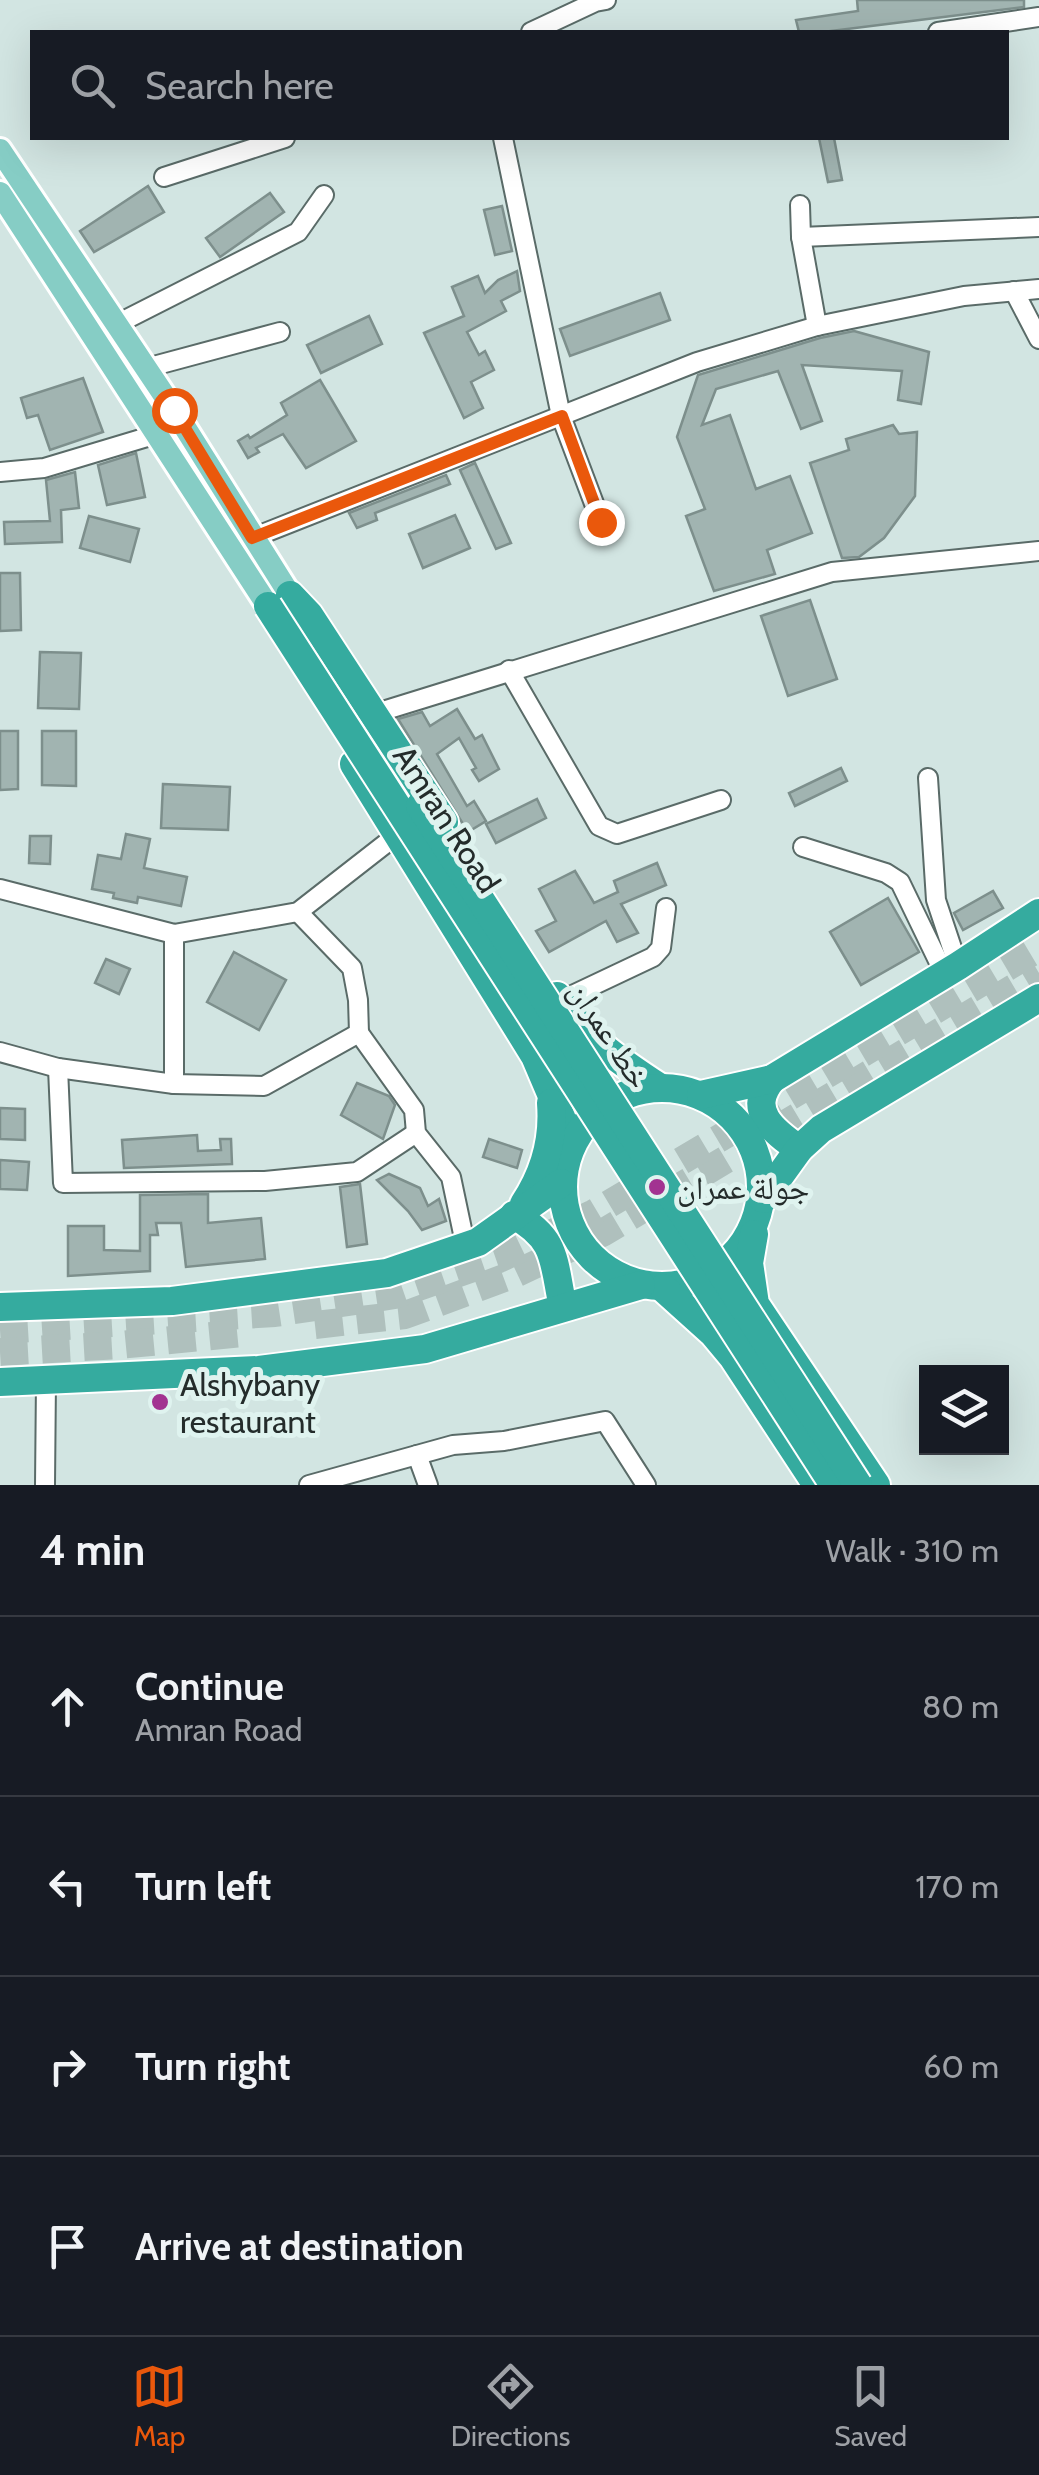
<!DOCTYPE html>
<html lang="en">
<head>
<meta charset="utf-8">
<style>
	body { margin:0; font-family:Cabin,"Noto Naskh Arabic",sans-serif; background:#242831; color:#f1f3f6 }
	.controls { position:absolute; right:30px; bottom:30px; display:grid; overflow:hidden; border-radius:0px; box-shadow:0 10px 40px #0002 }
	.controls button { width:90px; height:90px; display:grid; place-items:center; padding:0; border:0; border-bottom:2px solid #363941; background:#171b24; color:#f1f3f6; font:50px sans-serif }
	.stop { position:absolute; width:30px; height:30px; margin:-22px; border:8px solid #ea580c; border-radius:50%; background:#fff }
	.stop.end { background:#ea580c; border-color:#fff; box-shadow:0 2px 10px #0008 }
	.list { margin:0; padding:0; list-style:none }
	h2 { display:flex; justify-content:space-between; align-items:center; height:130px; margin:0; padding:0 40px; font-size:42px }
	h2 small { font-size:32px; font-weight:400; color:#9ea1a6 }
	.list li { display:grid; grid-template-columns:65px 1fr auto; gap:30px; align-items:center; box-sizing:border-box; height:180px; padding:0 40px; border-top:2px solid #363941 }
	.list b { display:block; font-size:38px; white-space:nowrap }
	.list p { margin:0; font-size:32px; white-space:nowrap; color:#9ea1a6 }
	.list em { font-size:32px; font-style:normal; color:#9ea1a6 }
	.icon { flex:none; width:55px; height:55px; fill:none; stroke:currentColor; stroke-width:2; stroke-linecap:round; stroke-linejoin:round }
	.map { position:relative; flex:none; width:1039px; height:1485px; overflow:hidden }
	.search { position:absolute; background:#171b24; box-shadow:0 10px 40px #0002; left:30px; right:30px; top:30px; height:110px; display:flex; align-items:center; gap:25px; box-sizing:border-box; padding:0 35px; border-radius:0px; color:#9ea1a6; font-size:38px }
	.sheet { height:850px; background:#171b24 }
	nav { display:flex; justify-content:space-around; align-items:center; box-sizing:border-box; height:140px; border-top:2px solid #363941; background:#171b24; font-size:28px; color:#9ea1a6 }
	nav a { display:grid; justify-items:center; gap:5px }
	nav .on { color:#ea580c }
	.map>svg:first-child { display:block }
	.building { fill:#a1b4b1; stroke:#7d8f8c; stroke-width:2.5 }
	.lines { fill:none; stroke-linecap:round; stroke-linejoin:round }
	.highway-tunnel { stroke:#afc0bd; stroke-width:28; stroke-dasharray:28 14; stroke-linecap:butt }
	.minor-casing { stroke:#5a6b68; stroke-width:22 }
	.major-casing { stroke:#fff; stroke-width:28 }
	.highway-casing { stroke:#fff; stroke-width:32 }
	.minor { stroke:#fff; stroke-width:18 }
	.major { stroke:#86cdc5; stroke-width:22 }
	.highway { stroke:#35ab9f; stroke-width:28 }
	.highway-bridge-casing { stroke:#fff; stroke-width:32; stroke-linecap:butt }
	.highway-bridge { stroke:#35ab9f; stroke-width:28 }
	.route { stroke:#ea580c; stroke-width:12 }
	.poi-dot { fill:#a23391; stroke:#dff3ef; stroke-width:4 }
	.labels { text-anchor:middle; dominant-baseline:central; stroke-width:10; stroke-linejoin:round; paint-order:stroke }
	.street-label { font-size:32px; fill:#242c2b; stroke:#dff3ef }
	.poi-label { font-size:32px; fill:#242c2b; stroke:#dff3ef; text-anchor:start }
</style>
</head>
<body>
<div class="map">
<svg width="1039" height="1485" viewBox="0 0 1039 1485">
	<rect width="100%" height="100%" fill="#d2e5e2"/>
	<!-- building -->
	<g class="building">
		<path d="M857,0H1024V7L823,32H799L796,20L858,11Z"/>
		<path d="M819,138H834L842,180L828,182Z"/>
		<path d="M148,186L164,212L94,252L80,231Z"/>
		<path d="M270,193L284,212L220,257L206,238Z"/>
		<path d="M502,206L512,251L495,255L484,210Z"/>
		<path d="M517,271L520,291L501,301L506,311L467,332L479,355L485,351L494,370L471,382L483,408L464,418L424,333L464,316L452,287L478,276L485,293L498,280Z"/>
		<path d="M660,293L670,320L570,356L560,329Z"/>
		<path d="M369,316L382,344L321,373L307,345Z"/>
		<path d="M854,331L929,352L921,404L898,400L902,371L802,365L822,421L801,429L778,371L716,389L702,425L730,415L756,489L790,476L812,533L767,550L775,574L714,591L686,516L705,509L677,437L698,375L820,338Z"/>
		<path d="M83,378L103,432L50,450L38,415L27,418L21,398Z"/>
		<path d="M320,380L356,441L306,468L283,434L256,448L259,452L248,458L238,441L248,435L250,438L287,415L281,403Z"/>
		<path d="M893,425L899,434L917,432L915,496L884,538L859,557L842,558L810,463L849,450L846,439Z"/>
		<path d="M136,453L145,497L107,505L98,465Z"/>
		<path d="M475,463L511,543L496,549L460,470Z"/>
		<path d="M75,472L79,508L61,510L62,542L5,544L4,522L50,521L46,480Z"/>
		<path d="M446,475L450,484L375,513L377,520L357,528L349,513Z"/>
		<path d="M455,515L470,548L423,568L409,534Z"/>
		<path d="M89,516L139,529L130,562L80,548Z"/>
		<path d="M0,573H20L21,630L0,631Z"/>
		<path d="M810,600L837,679L788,696L761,616Z"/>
		<path d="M40,652L81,653L79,709L38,708Z"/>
		<path d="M457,709L475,739L482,735L499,769L479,781L472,770L476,768L459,738L437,754L467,806L474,801L486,821L468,832L398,719L422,712L430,726Z"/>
		<path d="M0,731H18V789L0,790Z"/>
		<path d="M42,731H76V786L42,785Z"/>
		<path d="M841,768L847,781L795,806L789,793Z"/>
		<path d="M163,784L230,787L228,830L161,828Z"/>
		<path d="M537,799L546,818L496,843L486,824Z"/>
		<path d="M126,834L150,839L144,868L187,877L181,906L138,897L137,903L113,898L114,893L92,889L98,855L121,859Z"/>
		<path d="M30,836H51L50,864L29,863Z"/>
		<path d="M657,863L666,885L621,904L638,933L617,942L606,921L549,952L536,931L556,921L539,889L575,871L594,903L618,892L614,881Z"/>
		<path d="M993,891L1003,908L963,930L954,913Z"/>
		<path d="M888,898L919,952L861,985L830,932Z"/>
		<path d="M234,952L286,980L259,1030L207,1002Z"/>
		<path d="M106,959L130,969L119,994L95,983Z"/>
		<path d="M357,1083L389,1096L395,1105L383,1139L341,1115Z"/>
		<path d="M0,1108L25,1109V1140L0,1139Z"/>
		<path d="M197,1135L198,1151L221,1150L220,1139H231L232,1164L124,1168L122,1140Z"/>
		<path d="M489,1139L522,1150L517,1168L483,1157Z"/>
		<path d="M0,1160L29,1162L27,1190L0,1189Z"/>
		<path d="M389,1174L420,1188L428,1206L439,1199L446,1221L422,1230L408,1211L377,1180Z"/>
		<path d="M360,1184L367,1244L347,1247L340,1187Z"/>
		<path d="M208,1194V1223L261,1218L265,1259L186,1267L181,1223H156L158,1235H150V1271L68,1276V1226H104V1250L140,1251V1195Z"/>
	</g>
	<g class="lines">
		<!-- highway-tunnel -->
		<g class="highway-tunnel">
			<path d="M315,1325L405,1315L515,1274L604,1232L1039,973"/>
			<path d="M0,1330L275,1313L395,1295L499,1259L594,1213L1039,948"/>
			<path d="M0,1352L120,1345L243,1333"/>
		</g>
		<!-- minor casing -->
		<g class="minor-casing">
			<g id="minor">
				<path d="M531,32L595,2L606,0"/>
				<path d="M938,32L1039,17"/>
				<path d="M503,138L561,416L601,522"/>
				<path d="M164,177L285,138"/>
				<path d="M800,205L801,237L817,326"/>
				<path d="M801,237L1039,227"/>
				<path d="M1014,291L1039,339"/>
				<path d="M117,324L298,232L324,195"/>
				<path d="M146,368L280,332"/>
				<path d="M0,472L44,468L154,435"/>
				<path d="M252,538L697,362L817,326L964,296L1039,289"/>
				<path d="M509,670L599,826L617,834L721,800"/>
				<path d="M373,714L832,572L1039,551"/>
				<path d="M928,778L936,900L958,966"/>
				<path d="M803,847L886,873L900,882L945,975"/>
				<path d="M0,889L174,934L298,912L398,834"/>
				<path d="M298,912L352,968L358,1000L359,1033"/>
				<path d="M560,1001L653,957L661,948L666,908"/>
				<path d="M0,1052L58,1068L174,1084L264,1086L359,1033L414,1110L416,1133L451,1177L466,1248"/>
				<path d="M58,1068L63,1183L265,1181L357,1172L416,1133"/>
				<path d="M174,1084V934"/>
				<path d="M417,1455L428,1485"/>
				<path d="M45,1485L46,1380"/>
				<path d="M309,1485L453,1445L504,1441L605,1421L646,1485"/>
			</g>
		</g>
		<!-- major casing -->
		<g class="major-casing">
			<g id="major">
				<path d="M0,150L174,410L290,595"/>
				<path d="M0,193L268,606"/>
			</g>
		</g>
		<!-- highway casing -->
		<g class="highway-casing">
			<g id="highway">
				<path d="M290,595L309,615L444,822"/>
				<path d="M354,764L535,1056L572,1143"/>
				<path d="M557,996C584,1037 619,1061 659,1087"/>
				<path d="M772,1079C746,1110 773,1131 799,1149"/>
				<circle cx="662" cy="1187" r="99"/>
				<path d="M701,1095L772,1079L958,966L1039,913"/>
				<path d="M763,1199L799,1149L821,1129L1039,998"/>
				<path d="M524,1204C544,1174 554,1140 551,1103"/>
				<path d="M514,1215C558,1239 553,1262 563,1307"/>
				<path d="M754,1234L749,1263L755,1304L876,1485"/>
				<path d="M663,1288L713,1333L733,1357L817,1485"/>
				<path d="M0,1307L172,1301L387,1273L478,1242L561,1183"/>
				<path d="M0,1382L259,1370L425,1349L641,1285"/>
			</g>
		</g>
		<!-- minor -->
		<use href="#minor" class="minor"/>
		<!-- major -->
		<use href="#major" class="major"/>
		<!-- highway -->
		<use href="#highway" class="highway"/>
		<!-- highway-bridge casing -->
		<g class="highway-bridge-casing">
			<g id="highway-bridge">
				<path d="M268,606L834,1485"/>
				<path d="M420,806L858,1485"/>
			</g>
		</g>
		<!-- highway-bridge -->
		<use href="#highway-bridge" class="highway-bridge"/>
	</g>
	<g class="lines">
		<!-- route -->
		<path class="route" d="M174,410L252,538L562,416L601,522"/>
	</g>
	<!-- markers -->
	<g class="poi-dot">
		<circle cx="657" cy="1187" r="10"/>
		<circle cx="160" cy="1402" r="10"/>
	</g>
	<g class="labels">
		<!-- street labels -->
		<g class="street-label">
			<text transform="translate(447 819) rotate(57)">Amran Road</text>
			<text transform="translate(610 1034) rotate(57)">خط عمران</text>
		</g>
		<!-- poi labels -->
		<g class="poi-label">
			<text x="677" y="1187">جولة عمران</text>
			<text x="180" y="1384">Alshybany<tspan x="180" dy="37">restaurant</tspan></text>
		</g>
	</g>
</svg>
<div class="controls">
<button><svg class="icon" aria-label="layers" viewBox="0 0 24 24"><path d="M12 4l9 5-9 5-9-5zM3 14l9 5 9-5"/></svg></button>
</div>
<div class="stop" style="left:174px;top:410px"></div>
<div class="stop end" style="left:601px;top:522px"></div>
<div class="search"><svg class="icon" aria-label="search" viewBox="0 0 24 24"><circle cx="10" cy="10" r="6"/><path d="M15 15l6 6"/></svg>Search here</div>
</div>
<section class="sheet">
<h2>4 min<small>Walk · 310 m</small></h2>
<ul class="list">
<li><svg class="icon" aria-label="ahead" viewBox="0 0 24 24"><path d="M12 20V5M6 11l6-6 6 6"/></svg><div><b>Continue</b><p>Amran Road</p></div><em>80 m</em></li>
<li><svg class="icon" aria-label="left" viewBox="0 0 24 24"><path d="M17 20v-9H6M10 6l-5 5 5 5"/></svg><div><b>Turn left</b></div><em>170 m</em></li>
<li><svg class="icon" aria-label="right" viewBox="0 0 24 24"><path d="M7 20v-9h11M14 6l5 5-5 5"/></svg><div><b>Turn right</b></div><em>60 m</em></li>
<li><svg class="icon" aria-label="arrive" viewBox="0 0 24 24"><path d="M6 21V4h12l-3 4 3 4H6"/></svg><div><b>Arrive at destination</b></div></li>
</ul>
</section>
<nav>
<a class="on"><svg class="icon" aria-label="map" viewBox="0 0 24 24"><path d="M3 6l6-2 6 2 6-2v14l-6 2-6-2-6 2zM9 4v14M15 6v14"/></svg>Map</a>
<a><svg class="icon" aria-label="directions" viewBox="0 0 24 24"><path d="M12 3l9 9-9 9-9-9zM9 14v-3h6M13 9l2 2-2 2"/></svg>Directions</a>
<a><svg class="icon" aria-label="saved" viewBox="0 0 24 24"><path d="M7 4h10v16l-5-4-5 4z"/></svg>Saved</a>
</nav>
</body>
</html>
